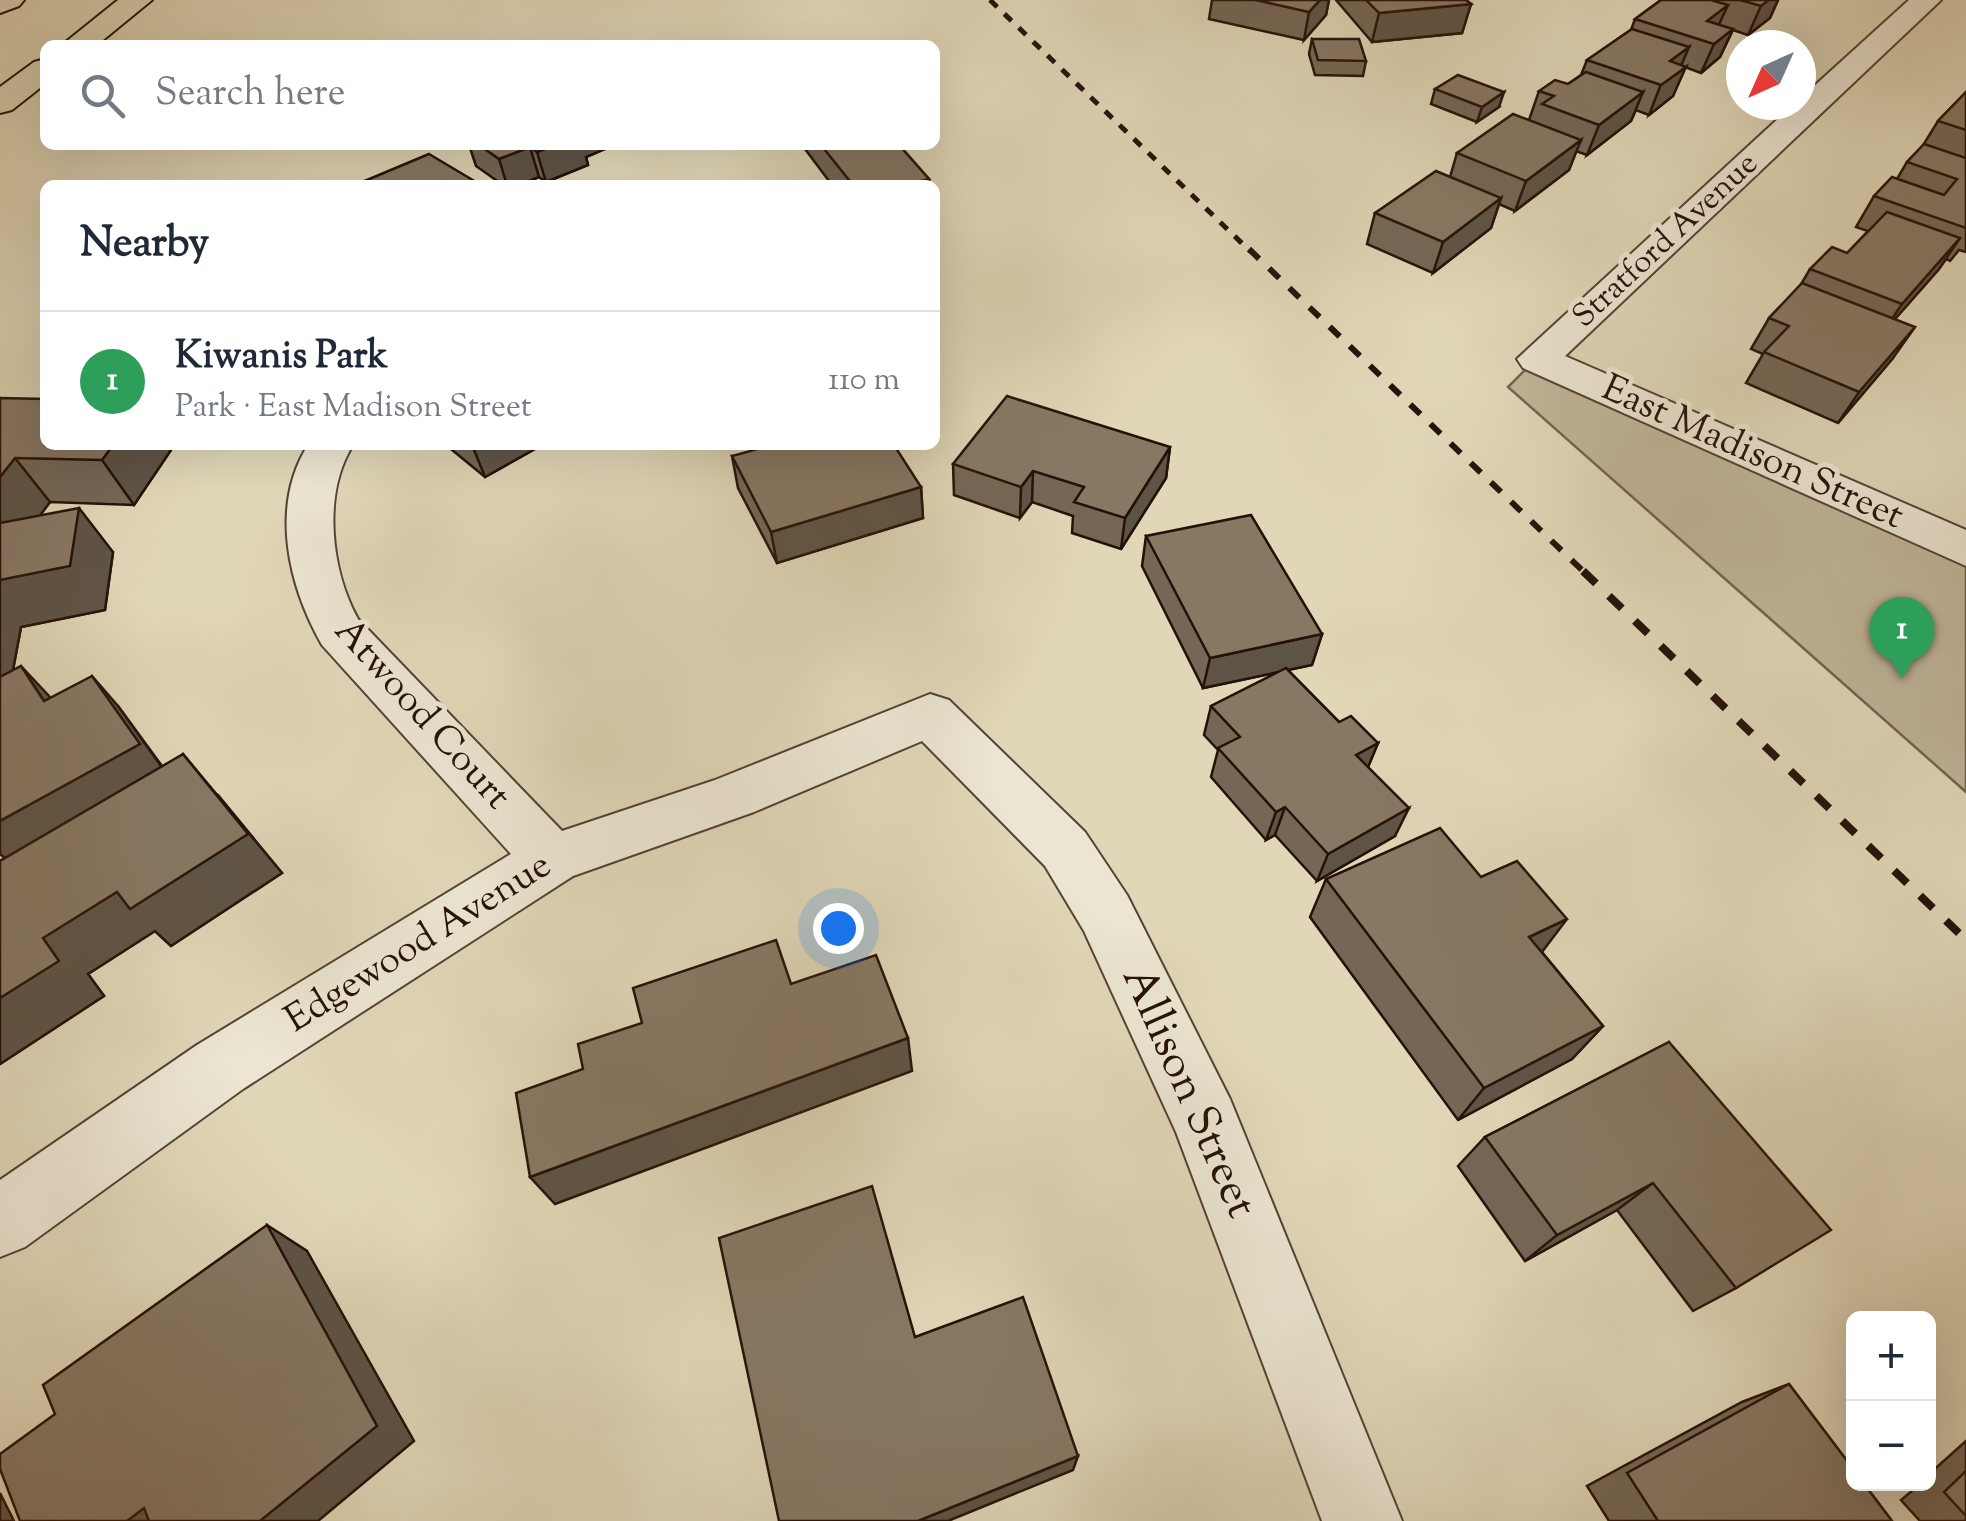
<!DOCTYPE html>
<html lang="en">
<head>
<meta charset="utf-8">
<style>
	body { margin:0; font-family:"Sorts Mill Goudy",serif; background:#f2f2f3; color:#1f2937 }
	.controls { position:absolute; right:30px; bottom:30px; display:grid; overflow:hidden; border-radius:15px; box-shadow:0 10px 40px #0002 }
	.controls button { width:90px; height:90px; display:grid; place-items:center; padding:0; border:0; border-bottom:2px solid #e0e1e3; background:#fff; color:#1f2937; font:50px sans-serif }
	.compass { position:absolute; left:1726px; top:30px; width:90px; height:90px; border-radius:50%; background:#fff; box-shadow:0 10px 40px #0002; rotate:225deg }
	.you { position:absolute; left:838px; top:928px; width:35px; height:35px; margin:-25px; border:8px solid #fff; border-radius:50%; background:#1a73e8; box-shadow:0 0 0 15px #1a73e833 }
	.badge { display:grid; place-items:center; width:65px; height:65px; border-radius:50%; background:#0b8043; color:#fff; font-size:32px; font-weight:700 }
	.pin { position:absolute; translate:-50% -82px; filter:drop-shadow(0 2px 5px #0008) }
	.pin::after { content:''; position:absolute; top:52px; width:35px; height:30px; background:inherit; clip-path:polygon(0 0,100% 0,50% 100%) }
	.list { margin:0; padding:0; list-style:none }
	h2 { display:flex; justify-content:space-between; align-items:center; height:130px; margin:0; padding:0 40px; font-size:42px }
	h2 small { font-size:32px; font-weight:400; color:#747a83 }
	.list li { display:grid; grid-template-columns:65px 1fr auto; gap:30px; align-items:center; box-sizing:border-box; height:140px; padding:0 40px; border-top:2px solid #e0e1e3 }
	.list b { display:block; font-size:38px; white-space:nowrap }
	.list p { margin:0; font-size:32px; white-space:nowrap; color:#747a83 }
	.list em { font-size:32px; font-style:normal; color:#747a83 }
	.icon { flex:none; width:55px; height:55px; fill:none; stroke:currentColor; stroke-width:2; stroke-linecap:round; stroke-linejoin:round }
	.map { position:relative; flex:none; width:1966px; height:1521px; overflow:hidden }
	.search { position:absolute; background:#fff; box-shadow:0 10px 40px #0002; left:40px; top:40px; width:900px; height:110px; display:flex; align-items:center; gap:25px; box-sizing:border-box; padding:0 35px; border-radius:15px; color:#747a83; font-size:38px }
	.panel { position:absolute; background:#fff; box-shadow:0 10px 40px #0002; left:40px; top:180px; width:900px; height:270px; border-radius:15px }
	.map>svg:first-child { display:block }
	.green { fill:#c0b59a; stroke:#736352; stroke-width:2.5 }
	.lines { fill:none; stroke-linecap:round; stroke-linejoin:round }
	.street-casing { stroke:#544235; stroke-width:4 }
	.highway-casing { stroke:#261109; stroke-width:4 }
	.street { fill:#ebe5d1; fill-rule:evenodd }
	.highway { fill:#e0d7b8; fill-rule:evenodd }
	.rail-far2 { stroke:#261109; stroke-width:5; stroke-dasharray:10 10; stroke-linecap:butt }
	.rail-far1 { stroke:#261109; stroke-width:6; stroke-dasharray:14 14; stroke-linecap:butt }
	.rail { stroke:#261109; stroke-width:8; stroke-dasharray:18 18; stroke-linecap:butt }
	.wall { fill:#746756; stroke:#261109; stroke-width:2.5 }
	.shaded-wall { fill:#5e5446; stroke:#261109; stroke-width:2.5 }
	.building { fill:#877864; stroke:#261109; stroke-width:2.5 }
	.labels { text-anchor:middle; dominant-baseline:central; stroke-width:10; stroke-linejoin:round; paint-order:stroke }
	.far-street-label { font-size:32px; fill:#261109; stroke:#ebe5d1 }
	.street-label { font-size:38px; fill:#261109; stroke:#ebe5d1 }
	.near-street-label { font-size:45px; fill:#261109; stroke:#ebe5d1 }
</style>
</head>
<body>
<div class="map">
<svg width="1966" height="1521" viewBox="0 0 1966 1521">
	<rect width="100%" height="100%" fill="#e0d7b8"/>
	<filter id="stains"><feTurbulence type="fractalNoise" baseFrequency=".002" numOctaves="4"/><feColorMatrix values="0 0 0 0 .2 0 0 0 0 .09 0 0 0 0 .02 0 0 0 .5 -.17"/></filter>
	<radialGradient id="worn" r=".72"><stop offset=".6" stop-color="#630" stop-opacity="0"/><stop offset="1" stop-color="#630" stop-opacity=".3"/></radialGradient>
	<!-- green -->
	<path class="green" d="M1528,367L1966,566V792L1508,387Z"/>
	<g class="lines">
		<!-- street casing -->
		<g class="street-casing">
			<g id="street">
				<path d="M1909,0H1941L1565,356L1966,530V566L1523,368L1517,359L1793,105H1801V98Z"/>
				<path d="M308,445H353C322,494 331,570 358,619L562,831L715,780L930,694L949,700L1085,832L1127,895L1230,1099L1402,1521H1322L1176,1132L1084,931L1045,866L922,741L754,812L573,876L243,1089L25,1247L0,1257V1180L197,1045L511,854L322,645C289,587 269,507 308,445Z"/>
			</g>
		</g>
		<!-- highway casing -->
		<g class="highway-casing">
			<g id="highway">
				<path d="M0,0H24L19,6L0,13Z"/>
				<path d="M118,0H152L97,45H62Z"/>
				<path d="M45,59V84L12,110L0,113V87L34,62Z"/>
			</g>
		</g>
		<!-- street -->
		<use href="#street" class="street"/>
		<!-- highway -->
		<use href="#highway" class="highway"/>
		<!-- rail-far2 -->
		<path class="rail-far2" d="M990,0L1251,252"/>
		<!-- rail-far1 -->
		<path class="rail-far1" d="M1249,249L1586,574"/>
		<!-- rail -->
		<path class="rail" d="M1583,571L1966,940"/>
	</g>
	<!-- wall -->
	<g class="wall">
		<path d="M1212,0H1329L1326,15L1304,40L1209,19Z"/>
		<path d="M1336,0H1466L1471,4L1462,33L1372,42Z"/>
		<path d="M1661,0H1778L1770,18L1748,35L1733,30L1720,57L1701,73L1685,67L1673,96L1649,115L1636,110L1631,121L1587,155L1576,151L1569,170L1515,211L1499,204L1491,228L1433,273L1367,244L1375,213L1450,177L1457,153L1529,120L1539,91L1568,84L1581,75L1587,60L1631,30L1635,19Z"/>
		<path d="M1312,39L1366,61L1363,76L1315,75L1309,54Z"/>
		<path d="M1435,89L1499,107L1477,122L1431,104Z"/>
		<path d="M1966,92V252L1959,250L1950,261L1946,259L1939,269L1895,319L1893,358L1838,423L1746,383L1763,354L1751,349L1769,318L1800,286L1810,269L1847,253L1868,231L1856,227L1874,196L1897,179L1907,162L1922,147L1938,121Z"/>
		<path d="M469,145H612V146L586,157L588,165L546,182L539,177L519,185H503L476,166Z"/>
		<path d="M802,145H899L929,179L930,185H832Z"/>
		<path d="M0,398L173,447L134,505L50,502L40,515L113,552L105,610L21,627L13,670L50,698L118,706L162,766L218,795L282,873L171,946L155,931L88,974L104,996L0,1064V861L5,858L0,854Z"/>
		<path d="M446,445H542L485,477Z"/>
		<path d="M1170,447L1166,478L1121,549L1072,533L1073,516L1032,502L1020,518L954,495L953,464Z"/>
		<path d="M732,456L921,487L923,518L777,563L738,488Z"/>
		<path d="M1146,536L1322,634L1312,665L1287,670L1339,722L1378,743L1368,767L1395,836L1317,881L1275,835L1266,840L1211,777L1218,750L1204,735L1211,706L1279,672L1203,688L1142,566Z"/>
		<path d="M1326,879L1542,952L1603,1026L1572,1059L1458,1120L1310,917Z"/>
		<path d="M1669,1042L1736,1288L1693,1311L1617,1210L1525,1261L1458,1166L1485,1137Z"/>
		<path d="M1789,1384L1892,1521H1609L1587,1486L1742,1402Z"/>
		<path d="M1966,1441V1521H1920L1901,1500L1920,1484H1928V1475Z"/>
	</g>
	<!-- shaded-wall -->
	<g class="shaded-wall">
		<path d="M1320,0H1329L1326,15L1304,40L1309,12Z"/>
		<path d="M1762,0H1778L1770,18L1748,35L1761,6Z"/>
		<path d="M1471,4L1462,33L1372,42L1379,13Z"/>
		<path d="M1728,5L1715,33L1707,21Z"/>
		<path d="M1733,29L1720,57L1701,73L1714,44Z"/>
		<path d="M1689,47L1678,73L1686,67L1673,96L1649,115L1670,61Z"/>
		<path d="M1504,92L1499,107L1477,122L1482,107Z"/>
		<path d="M1643,92L1631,121L1587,155L1599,125Z"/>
		<path d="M1581,140L1569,170L1515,211L1526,181Z"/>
		<path d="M554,145H612V146L586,157L588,165L546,182L537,152Z"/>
		<path d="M530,147L539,177L519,185H507L499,159Z"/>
		<path d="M929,179L930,185H905Z"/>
		<path d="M1501,198L1491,228L1433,273L1443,242Z"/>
		<path d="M1960,238L1939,269L1881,335L1902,304Z"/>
		<path d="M1915,327L1893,358L1838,423L1859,392Z"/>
		<path d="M113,445H172L173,447L134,505L102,460Z"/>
		<path d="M472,445H542L485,477Z"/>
		<path d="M1170,447L1166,478L1121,549L1125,518Z"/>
		<path d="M15,458L50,502L10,556L0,544V477Z"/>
		<path d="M1033,471L1032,502L1020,518L1021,487Z"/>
		<path d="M921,487L923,518L777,563L771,532Z"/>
		<path d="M79,508L113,552L105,610L21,627L9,691L0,693V580Z"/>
		<path d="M1322,634L1312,665L1203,688L1210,658Z"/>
		<path d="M21,666L49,696L72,730L44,701Z"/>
		<path d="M92,676L118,706L166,773L9,861L0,854V821Z"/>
		<path d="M1378,743L1366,772L1356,755Z"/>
		<path d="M183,754L282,873L171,946L155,931L88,974L104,996L0,1064V998L43,938Z"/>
		<path d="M1285,807L1275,835L1266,840L1276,812Z"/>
		<path d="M1409,808L1395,836L1317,881L1328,854Z"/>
		<path d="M1567,919L1539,956L1529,937Z"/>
		<path d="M1603,1026L1572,1059L1458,1120L1484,1088Z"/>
		<path d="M908,1038L912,1071L555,1204L530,1177Z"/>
		<path d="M1653,1183L1617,1210L1525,1261L1557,1235Z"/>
		<path d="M267,1225L307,1251L414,1441L318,1521H260Z"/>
		<path d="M1078,1456L1073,1470L948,1521H918Z"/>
		<path d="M0,1493L14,1521H0Z"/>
		<path d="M144,1508L194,1521H127Z"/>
	</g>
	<!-- building -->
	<g class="building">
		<path d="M1256,0H1320L1309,12Z"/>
		<path d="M1366,0H1466L1471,4L1379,13Z"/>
		<path d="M1661,0H1711L1728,5L1707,21L1733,29L1714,44L1635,19Z"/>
		<path d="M1740,0H1769L1761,6Z"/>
		<path d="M1632,29L1689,47L1670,61L1686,67L1661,85L1587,60Z"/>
		<path d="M1312,39H1359L1366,61L1318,60Z"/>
		<path d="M1586,72L1643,92L1599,125L1542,104L1554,96L1539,91L1555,80L1568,84Z"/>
		<path d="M1458,75L1504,92L1482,107L1435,89Z"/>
		<path d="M1966,92V130L1938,121Z"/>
		<path d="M1513,114L1581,140L1526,181L1457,153Z"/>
		<path d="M1924,144L1966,158V228L1874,196L1892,177L1944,195L1957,179L1907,162Z"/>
		<path d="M479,145H554L537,152L530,147L499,159Z"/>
		<path d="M821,145H899L929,179L905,185H853Z"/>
		<path d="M429,154L481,185H355Z"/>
		<path d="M1436,171L1501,198L1443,242L1375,213Z"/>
		<path d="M1887,212L1960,238L1902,304L1810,269L1832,247L1847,253Z"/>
		<path d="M1802,283L1915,327L1859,392L1764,352L1789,326L1769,318Z"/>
		<path d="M1007,396L1170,447L1125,518L1074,502L1084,487L1033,471L1021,487L953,464Z"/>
		<path d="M0,398L45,399V445H113L102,460L15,458L0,477Z"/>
		<path d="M772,445H894L921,487L771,532L732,456Z"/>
		<path d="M79,508L70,566L0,580V523Z"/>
		<path d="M1251,515L1322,634L1210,658L1146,536Z"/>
		<path d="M21,666L44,701L92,676L140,744L0,821V677Z"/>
		<path d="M1286,668L1339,722L1351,716L1378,743L1356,755L1409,808L1328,854L1285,807L1276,812L1218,748L1240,737L1211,706Z"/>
		<path d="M183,754L248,834L130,909L117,892L43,938L59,961L0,998V861Z"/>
		<path d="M1440,828L1481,877L1517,861L1567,919L1529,937L1603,1026L1484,1088L1326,879Z"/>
		<path d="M776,940L791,984L876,955L908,1038L530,1177L516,1093L583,1069L578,1044L642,1023L633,988Z"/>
		<path d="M1669,1042L1831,1230L1736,1288L1653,1183L1557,1235L1485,1137Z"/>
		<path d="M872,1186L915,1337L1023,1297L1078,1456L918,1521H779L719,1238Z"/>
		<path d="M267,1225L377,1426L260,1521H149L144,1508L127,1521H20L0,1469V1454L55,1414L43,1385Z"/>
		<path d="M1789,1384L1854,1470V1484H1864L1892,1521H1658L1627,1473Z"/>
		<path d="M1966,1471V1516L1944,1492Z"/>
	</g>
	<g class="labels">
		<!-- far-street labels -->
		<g class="far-street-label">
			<text transform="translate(1666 241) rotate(-43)">Stratford Avenue</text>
		</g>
		<!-- street labels -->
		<g class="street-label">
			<text transform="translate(1752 454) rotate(24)">East Madison Street</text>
			<text transform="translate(421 715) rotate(48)">Atwood Court</text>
			<text transform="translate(419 944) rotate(-32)">Edgewood Avenue</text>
		</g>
		<!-- near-street labels -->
		<g class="near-street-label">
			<text transform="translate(1187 1093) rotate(66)">Allison Street</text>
		</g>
	</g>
	<rect width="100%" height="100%" filter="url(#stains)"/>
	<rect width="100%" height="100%" fill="url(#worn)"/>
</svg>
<div class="controls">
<button>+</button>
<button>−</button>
</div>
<svg class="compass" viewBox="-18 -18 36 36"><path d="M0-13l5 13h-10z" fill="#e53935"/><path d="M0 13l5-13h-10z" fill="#747a83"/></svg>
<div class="you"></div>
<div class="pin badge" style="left:1902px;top:679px;background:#2e9e5b">1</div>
<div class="search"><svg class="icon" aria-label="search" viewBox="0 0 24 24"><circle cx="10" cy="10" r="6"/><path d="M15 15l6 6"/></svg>Search here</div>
<section class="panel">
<h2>Nearby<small></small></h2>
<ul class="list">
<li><span class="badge" style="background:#2e9e5b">1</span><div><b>Kiwanis Park</b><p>Park · East Madison Street</p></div><em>110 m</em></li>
</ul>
</section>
</div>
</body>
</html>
